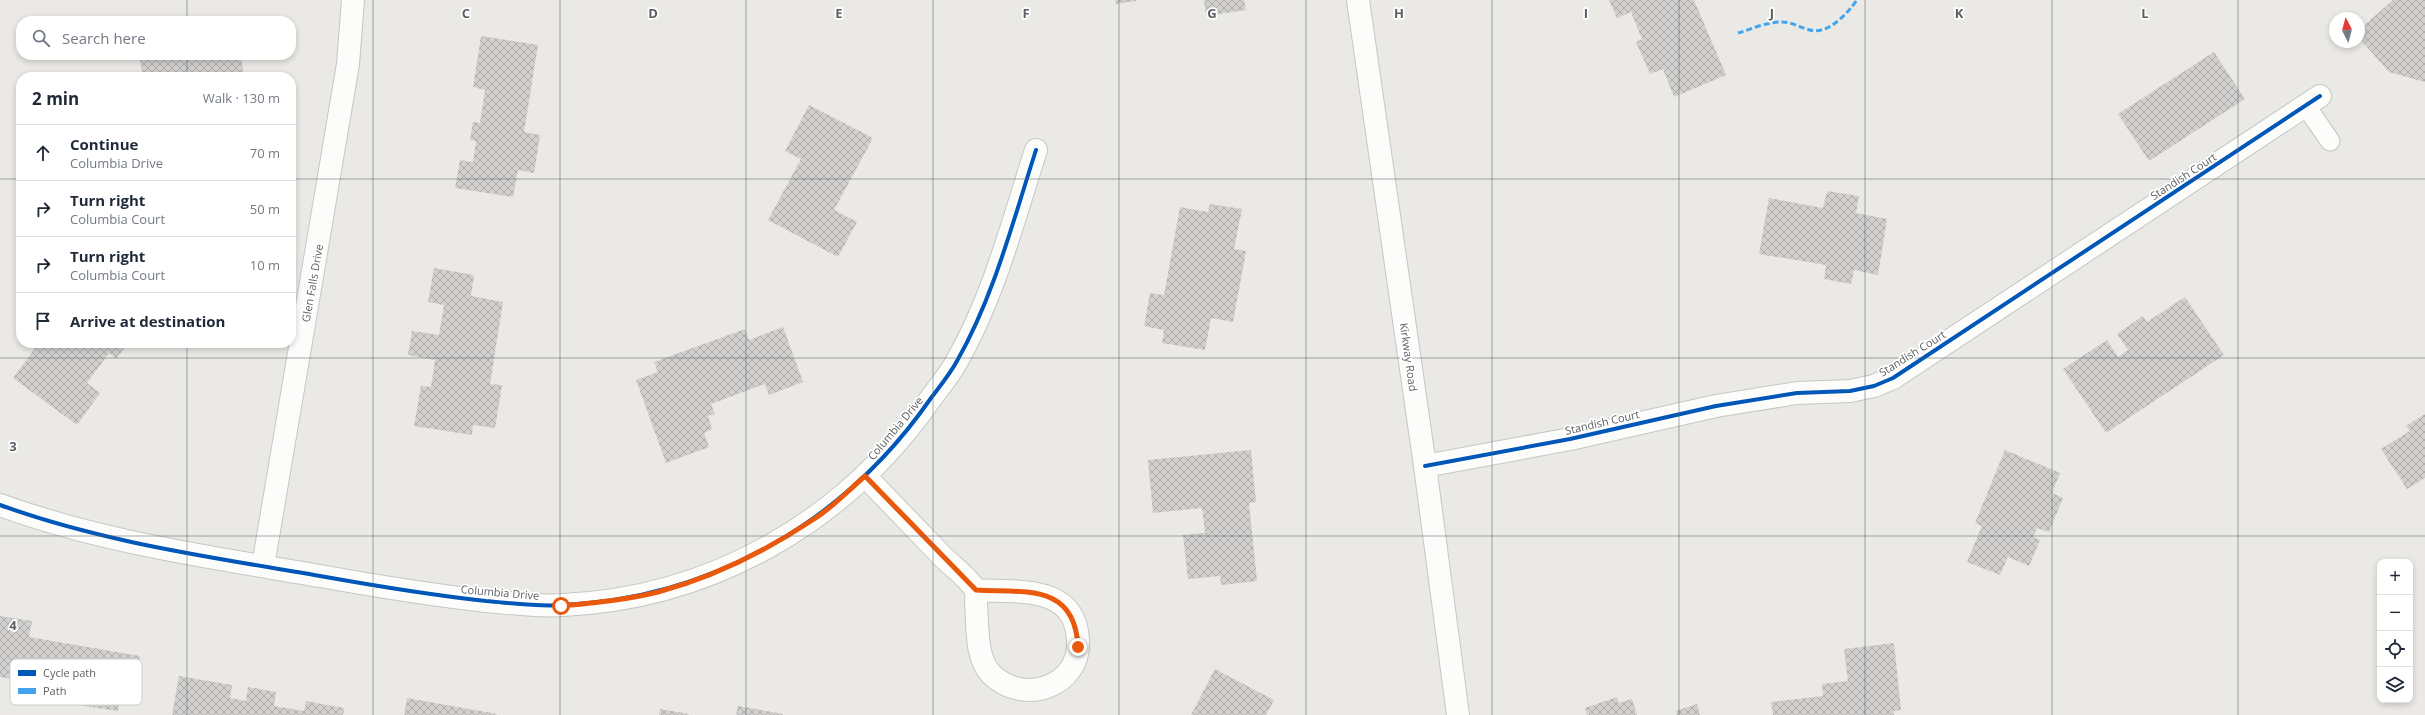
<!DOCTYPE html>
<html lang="en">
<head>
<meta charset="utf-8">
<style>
	body { margin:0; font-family:"Open Sans",sans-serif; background:#f2f2f3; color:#1f2937 }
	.controls { position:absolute; right:12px; bottom:12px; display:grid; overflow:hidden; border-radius:8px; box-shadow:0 2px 6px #0003 }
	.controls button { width:36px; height:36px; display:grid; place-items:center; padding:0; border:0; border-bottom:1px solid #e0e1e3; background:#fff; color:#1f2937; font:20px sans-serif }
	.compass { position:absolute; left:2329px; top:12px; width:36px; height:36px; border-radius:50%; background:#fff; box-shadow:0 2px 6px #0003; rotate:354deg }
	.stop { position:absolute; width:12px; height:12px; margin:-9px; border:3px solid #ea580c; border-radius:50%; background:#fff }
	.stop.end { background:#ea580c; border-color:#fff; box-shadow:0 1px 4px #0008 }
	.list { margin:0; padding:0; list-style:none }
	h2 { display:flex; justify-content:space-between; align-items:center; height:52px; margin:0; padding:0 16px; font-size:17px }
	h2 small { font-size:13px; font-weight:400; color:#747a83 }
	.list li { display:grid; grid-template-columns:26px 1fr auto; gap:12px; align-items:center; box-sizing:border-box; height:56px; padding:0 16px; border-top:1px solid #e0e1e3 }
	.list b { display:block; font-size:15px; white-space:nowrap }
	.list p { margin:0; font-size:13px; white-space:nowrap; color:#747a83 }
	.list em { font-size:13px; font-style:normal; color:#747a83 }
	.icon { flex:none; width:22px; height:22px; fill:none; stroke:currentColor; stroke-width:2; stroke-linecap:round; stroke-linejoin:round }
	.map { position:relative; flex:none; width:2425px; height:715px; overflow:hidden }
	.search { position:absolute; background:#fff; box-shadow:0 2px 6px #0003; left:16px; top:16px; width:280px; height:44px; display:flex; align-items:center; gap:10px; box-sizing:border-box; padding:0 14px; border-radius:16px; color:#747a83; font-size:15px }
	.panel { position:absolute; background:#fff; box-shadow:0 2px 6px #0003; left:16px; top:72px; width:280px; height:276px; border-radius:16px }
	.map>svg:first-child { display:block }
	.building { fill:url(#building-cross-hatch) }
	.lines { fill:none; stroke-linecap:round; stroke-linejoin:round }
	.service-casing { stroke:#c6c6c6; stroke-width:21 }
	.minor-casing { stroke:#c6c6c6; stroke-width:24 }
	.service { stroke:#fcfcfb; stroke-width:19 }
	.minor { stroke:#fcfcfb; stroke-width:22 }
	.quiet { stroke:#40a5ee; stroke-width:3; stroke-dasharray:6 3; stroke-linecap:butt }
	.cycleway-casing { stroke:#fff; stroke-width:6 }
	.cycleway { stroke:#0057b8; stroke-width:4 }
	.route { stroke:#ea580c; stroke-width:5 }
	.grid { fill:none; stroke:#5b5f63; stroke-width:1; stroke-opacity:0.55 }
	.labels { text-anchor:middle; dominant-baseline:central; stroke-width:3.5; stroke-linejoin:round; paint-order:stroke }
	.street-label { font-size:11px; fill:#5b5f63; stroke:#fff }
	.key { fill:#fff; stroke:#cecfd0; stroke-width:1 }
	.key-label { font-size:11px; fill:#5b5f63 }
	.grid-label { font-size:13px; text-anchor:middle; font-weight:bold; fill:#5b5f63; stroke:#fff; stroke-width:3.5; stroke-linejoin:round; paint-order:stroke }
</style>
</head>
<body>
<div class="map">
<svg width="2425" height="715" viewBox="0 0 2425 715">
	<defs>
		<pattern id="building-cross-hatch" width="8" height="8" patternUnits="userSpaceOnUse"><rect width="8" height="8" fill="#d1d0ce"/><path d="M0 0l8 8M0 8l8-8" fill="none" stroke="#adacab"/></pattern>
	</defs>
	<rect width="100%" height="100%" fill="#ebe9e5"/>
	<!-- building -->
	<g class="building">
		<path d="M1115,0H1136V1L1116,4Z"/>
		<path d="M1204,0H1244L1246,10L1206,16Z"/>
		<path d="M1609,0H1694L1726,75L1674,97L1663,69L1650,74L1636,42L1642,39L1631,12L1617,18Z"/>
		<path d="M2393,0H2425V82L2389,72L2359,38V30Z"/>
		<path d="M481,36L538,45L524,132L540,135L534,173L518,170L513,197L455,188L460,160L473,162L476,141L470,140L473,122L480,123L485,90L473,87Z"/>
		<path d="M2214,52L2245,99L2149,161L2118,114Z"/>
		<path d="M139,55H241L244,77H143Z"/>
		<path d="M809,105L873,138L834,210L857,222L838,257L768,220L801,159L785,151Z"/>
		<path d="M1827,191L1859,196L1856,213L1887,219L1878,275L1854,270L1851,284L1824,279L1826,265L1759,254L1769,198L1823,208Z"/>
		<path d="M1210,204L1242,209L1234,249L1246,251L1233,322L1211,318L1205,350L1162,343L1164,330L1144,326L1150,293L1164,295L1180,207L1208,212Z"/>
		<path d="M434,268L474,275L471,296L503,302L490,384L502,385L495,428L473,425L472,435L414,426L421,386L431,387L435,360L408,355L412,331L439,335L444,305L428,302Z"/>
		<path d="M2185,297L2224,355L2106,433L2063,369L2107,340L2118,357L2128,350L2117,334L2143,316L2147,322Z"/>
		<path d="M783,327L803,382L769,395L765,384L711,404L715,414L708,416L712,429L704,433L709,447L666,463L636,380L658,372L654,362L745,329L749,340Z"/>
		<path d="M39,343L44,347L47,343H128L116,359L109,353L87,383L100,393L77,425L13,378Z"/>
		<path d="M2425,414V478L2407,489L2381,449L2410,431L2406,426Z"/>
		<path d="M1251,450L1256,502L1249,503L1257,581L1221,585L1220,576L1188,579L1183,535L1205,533L1202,508L1153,513L1148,460Z"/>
		<path d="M2005,450L2060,473L2052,493L2063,498L2049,532L2037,528L2033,537L2040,540L2029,566L2008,557L2000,575L1967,562L1982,526L1975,523Z"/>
		<path d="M0,616L32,621L29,637L140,656L135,688L122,686L118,711L70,704L73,689L0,677Z"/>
		<path d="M1894,643L1901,710L1894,711V715H1773L1771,702L1823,696L1822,684L1848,681L1844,649Z"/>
		<path d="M1215,669L1274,700L1266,715H1191Z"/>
		<path d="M179,676L232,685L230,698L246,701L248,687L276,692L274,706L304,711L306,701L344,708L343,715H172Z"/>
		<path d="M1617,697L1619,703L1632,699L1637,715H1587L1585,708Z"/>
		<path d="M407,698L497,714V715H404Z"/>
		<path d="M1697,704L1700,715H1677L1676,711Z"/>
		<path d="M738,706L783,714V715H736Z"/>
		<path d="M660,709L689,714V715H659Z"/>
	</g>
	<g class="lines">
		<!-- service casing -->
		<g class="service-casing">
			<path id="service" d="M2306,106L2330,141"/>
		</g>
		<!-- minor casing -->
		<g class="minor-casing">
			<g id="minor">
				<path d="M1358,0L1425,466L1458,715"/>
				<path d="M1425,466L1570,439L1716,406L1797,393L1850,391L1874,386L1893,378L2320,96"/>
				<path d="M865,476C891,503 917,530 943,557C953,567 967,577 975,589C977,593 976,600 976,604C978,625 975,657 991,674C1023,706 1081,687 1078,640C1075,583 1016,593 975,590"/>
				<path d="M0,505C105,543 211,557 320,576C376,586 430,595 486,601C511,603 537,607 563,605C713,598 846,521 931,398C940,386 950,374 957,361C994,296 1013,221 1036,150"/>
				<path d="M263,566L348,64L353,0"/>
			</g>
		</g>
		<!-- service -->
		<use href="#service" class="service"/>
		<!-- minor -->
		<use href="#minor" class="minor"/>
		<!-- quiet -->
		<path class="quiet" d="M1738,33C1752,29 1769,21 1783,22C1792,22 1801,28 1810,30C1828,35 1848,13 1857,0"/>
		<!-- cycleway casing -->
		<g class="cycleway-casing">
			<g id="cycleway">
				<path d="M1425,466L1570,439L1716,406L1797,393L1850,391L1874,386L1893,378L2320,96"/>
				<path d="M0,505C105,543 211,557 320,576C376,586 430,595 486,601C511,603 537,607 563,605C713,598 846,521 931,398C940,386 950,374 957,361C994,296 1013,221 1036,150"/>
			</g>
		</g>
		<!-- cycleway -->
		<use href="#cycleway" class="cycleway"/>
	</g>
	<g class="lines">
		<!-- route -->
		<path class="route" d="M561,606C593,603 626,600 658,592C714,577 766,551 814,519C833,507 849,490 865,476L976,590C1023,593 1075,582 1078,647"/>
	</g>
	<!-- grid -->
	<path class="grid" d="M187,0V21M373,0V715M560,0V715M746,0V715M933,0V715M1119,0V715M1306,0V715M1492,0V715M1679,0V715M1865,0V715M2052,0V715M2238,0V715M187,55V77M0,179H21M291,179H2425M187,343V715M0,358H2425M0,536H2425"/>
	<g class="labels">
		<!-- street labels -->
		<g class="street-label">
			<text transform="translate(2183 176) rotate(-33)">Standish Court</text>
			<text transform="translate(312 283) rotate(-80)">Glen Falls Drive</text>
			<text transform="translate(1912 353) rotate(-32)">Standish Court</text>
			<text transform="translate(1409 357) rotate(82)">Kirkway Road</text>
			<text transform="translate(1602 422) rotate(-13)">Standish Court</text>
			<text transform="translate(895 428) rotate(-50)">Columbia Drive</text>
			<text transform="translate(500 592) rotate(5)">Columbia Drive</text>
		</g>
	</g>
	<!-- legend -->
	<rect x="10" y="659" width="132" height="46" rx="6" class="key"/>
	<rect x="18" y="670" width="18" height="6" fill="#0057b8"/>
	<rect x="18" y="688" width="18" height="6" fill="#40a5ee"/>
	<g class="key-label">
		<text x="43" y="677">Cycle path</text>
		<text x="43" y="695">Path</text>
	</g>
	<g class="grid-label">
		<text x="466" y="18">C</text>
		<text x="653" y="18">D</text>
		<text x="839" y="18">E</text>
		<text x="1026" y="18">F</text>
		<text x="1212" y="18">G</text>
		<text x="1399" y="18">H</text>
		<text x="1586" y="18">I</text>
		<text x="1772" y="18">J</text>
		<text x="1959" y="18">K</text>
		<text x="2145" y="18">L</text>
		<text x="13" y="451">3</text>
		<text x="13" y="630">4</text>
	</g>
</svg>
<div class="controls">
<button>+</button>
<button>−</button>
<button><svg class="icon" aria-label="locate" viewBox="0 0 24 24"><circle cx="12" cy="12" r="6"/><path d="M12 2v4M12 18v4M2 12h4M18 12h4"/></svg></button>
<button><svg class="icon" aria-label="layers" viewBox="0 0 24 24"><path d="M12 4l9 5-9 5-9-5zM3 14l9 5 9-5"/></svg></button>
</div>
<svg class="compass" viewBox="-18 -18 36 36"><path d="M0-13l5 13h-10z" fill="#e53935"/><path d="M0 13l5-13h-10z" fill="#747a83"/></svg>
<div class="stop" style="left:561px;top:606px"></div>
<div class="stop end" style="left:1078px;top:647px"></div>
<div class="search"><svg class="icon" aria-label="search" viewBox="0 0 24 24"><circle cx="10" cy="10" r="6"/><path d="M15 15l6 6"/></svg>Search here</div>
<section class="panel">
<h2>2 min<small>Walk · 130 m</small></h2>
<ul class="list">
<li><svg class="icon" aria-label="ahead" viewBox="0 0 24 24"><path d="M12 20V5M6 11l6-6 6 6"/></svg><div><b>Continue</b><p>Columbia Drive</p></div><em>70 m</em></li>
<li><svg class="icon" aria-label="right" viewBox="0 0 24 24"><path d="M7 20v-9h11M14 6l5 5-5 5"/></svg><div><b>Turn right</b><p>Columbia Court</p></div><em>50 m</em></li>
<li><svg class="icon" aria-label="right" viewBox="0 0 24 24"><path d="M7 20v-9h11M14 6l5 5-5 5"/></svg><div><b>Turn right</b><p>Columbia Court</p></div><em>10 m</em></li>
<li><svg class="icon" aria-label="arrive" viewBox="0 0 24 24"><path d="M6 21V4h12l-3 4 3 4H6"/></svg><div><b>Arrive at destination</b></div></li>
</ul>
</section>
</div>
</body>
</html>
